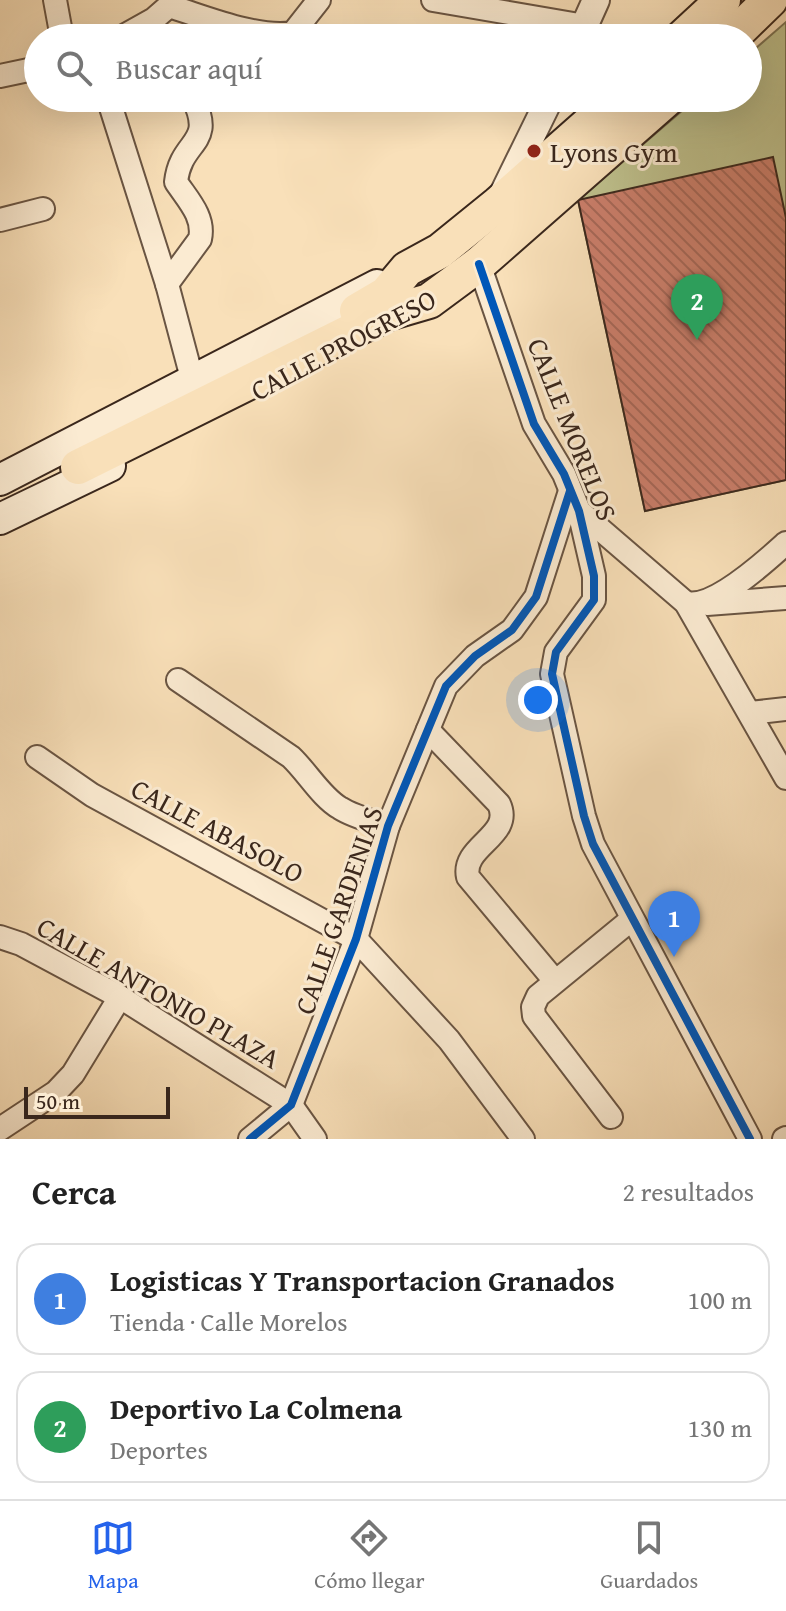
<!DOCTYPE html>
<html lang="es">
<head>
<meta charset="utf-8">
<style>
	body { margin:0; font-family:"Gentium Book Plus",serif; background:#f6f6f6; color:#222 }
	.scale { position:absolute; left:24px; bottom:20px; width:146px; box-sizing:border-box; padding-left:8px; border:4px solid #3a271c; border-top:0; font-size:22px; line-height:28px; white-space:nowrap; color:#3a271c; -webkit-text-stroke:6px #fbebd2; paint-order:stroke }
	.you { position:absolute; left:538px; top:700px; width:28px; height:28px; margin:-20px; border:6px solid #fff; border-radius:50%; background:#1a73e8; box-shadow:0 0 0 12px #1a73e833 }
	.badge { display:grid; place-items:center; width:52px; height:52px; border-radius:50%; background:#2563eb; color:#fff; font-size:26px; font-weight:700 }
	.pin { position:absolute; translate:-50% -66px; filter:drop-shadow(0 2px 4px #0008) }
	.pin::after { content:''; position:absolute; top:42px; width:28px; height:24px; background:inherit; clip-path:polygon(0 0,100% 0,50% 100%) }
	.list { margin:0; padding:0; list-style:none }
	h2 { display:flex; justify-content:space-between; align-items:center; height:104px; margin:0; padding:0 32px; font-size:34px }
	h2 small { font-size:26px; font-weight:400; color:#767676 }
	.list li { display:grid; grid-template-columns:52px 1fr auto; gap:24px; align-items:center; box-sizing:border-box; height:112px; margin:0 16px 16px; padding:0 16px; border:2px solid #e0e0e0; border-radius:24px }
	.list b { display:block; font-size:30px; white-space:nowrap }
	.list p { margin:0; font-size:26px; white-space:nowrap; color:#767676 }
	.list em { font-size:26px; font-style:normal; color:#767676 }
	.icon { flex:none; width:44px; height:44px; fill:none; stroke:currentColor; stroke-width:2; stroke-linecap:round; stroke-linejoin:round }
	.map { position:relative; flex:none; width:786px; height:1139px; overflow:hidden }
	.search { position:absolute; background:#fff; box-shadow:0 8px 32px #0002; left:24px; right:24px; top:24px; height:88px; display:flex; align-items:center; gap:20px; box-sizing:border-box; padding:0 28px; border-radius:44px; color:#767676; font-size:30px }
	.sheet { height:360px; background:#fff }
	nav { display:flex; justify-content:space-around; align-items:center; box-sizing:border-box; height:112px; border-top:2px solid #e0e0e0; background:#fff; font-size:22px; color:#767676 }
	nav a { display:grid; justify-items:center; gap:4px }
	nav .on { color:#2563eb }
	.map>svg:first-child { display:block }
	.green { fill:#bfc28e; stroke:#7c7455; stroke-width:2 }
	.building { fill:url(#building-back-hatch); stroke:#3a271c; stroke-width:2 }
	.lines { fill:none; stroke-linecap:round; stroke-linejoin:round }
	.minor-casing { stroke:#6a5543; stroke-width:26 }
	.tertiary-casing { stroke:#6a5543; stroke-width:30 }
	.secondary-casing { stroke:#3a271c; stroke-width:34 }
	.primary-casing { stroke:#3a271c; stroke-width:38 }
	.minor { stroke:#fbebd2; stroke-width:22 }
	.tertiary { stroke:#fbebd2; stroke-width:26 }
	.secondary { stroke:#fbebd2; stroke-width:30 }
	.primary { stroke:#f9e0b9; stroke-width:34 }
	.cycleway-casing { stroke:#fbebd2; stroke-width:13 }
	.cycleway { stroke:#0057b8; stroke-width:8 }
	.poi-dot { fill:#8f2418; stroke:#fbebd2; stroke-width:3 }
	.labels { text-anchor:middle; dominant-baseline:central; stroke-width:6; stroke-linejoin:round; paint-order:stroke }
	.poi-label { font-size:28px; fill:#3a271c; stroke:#fbebd2; text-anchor:start }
	.street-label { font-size:28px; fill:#3a271c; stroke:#fbebd2 }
</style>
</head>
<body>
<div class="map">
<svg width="786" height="1139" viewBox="0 0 786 1139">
	<defs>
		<pattern id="building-back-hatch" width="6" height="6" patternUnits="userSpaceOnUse" patternTransform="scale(2)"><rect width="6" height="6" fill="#cb7e6b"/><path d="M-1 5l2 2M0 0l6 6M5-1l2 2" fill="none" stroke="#a66757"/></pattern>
	</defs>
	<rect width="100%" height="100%" fill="#f9e0b9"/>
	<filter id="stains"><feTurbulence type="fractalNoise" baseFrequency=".0025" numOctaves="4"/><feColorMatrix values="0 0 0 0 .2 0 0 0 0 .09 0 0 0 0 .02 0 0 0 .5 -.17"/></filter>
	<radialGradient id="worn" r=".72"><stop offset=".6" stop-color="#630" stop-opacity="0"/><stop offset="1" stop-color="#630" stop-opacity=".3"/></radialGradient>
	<!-- green -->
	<path class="green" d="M786,22V480L645,511L578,200L697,98H748V55Z"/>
	<!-- building -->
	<path class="building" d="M773,157L786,218V480L645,511L578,200Z"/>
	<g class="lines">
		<!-- minor casing -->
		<g class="minor-casing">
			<g id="minor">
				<path d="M55,0L62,38"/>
				<path d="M433,0L585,26"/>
				<path d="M169,6C205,17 257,39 293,33L319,0"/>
				<path d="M120,38L154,19L169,6"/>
				<path d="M0,76L38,68"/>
				<path d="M108,98L167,284L193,382"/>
				<path d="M0,220L43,209"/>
				<path d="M479,264L534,424L564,474L579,511L594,576V600L556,652L552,674L584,816L593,844L750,1139"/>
				<path d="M167,284L200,239C205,217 188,200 176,182C181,138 216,146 193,98"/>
				<path d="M579,511L686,603L786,778"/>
				<path d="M686,603C714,609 765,562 786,543"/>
				<path d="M707,604L786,598"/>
				<path d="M178,680L291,757C307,772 322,798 340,808C354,817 372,821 388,826"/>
				<path d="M750,713L786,709"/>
				<path d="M428,730L499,804C514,836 461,846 468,877L555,981"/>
				<path d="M37,757L92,795L356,939L449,1040L523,1139"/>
				<path d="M0,937L21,944L120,997L291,1105L315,1139"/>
				<path d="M611,1117L534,1016L533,1007L538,996L632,919"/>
				<path d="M0,1129L56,1092L73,1074L120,997"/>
				<path d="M250,1139L291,1105L356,939L388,826L446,686L475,656L512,630L536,597L570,491"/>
				<path d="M784,1139L786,1138"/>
			</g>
		</g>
		<!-- tertiary casing -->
		<g class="tertiary-casing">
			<g id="tertiary">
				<path d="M579,38L596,0"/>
				<path d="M502,196L550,98"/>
			</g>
		</g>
		<!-- secondary casing -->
		<g class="secondary-casing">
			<g id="secondary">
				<path d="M0,480L377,285"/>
				<path d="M0,519L110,466"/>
			</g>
		</g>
		<!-- primary casing -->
		<g class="primary-casing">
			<g id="primary">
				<path d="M682,38L723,0"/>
				<path d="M731,38L770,0"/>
				<path d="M357,311L386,294L407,269L440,251L498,204L618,98"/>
				<path d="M78,467L388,313L429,301L479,264L668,98"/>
			</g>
		</g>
		<!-- minor -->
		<use href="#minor" class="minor"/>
		<!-- tertiary -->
		<use href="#tertiary" class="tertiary"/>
		<!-- secondary -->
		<use href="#secondary" class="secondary"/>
		<!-- primary -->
		<use href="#primary" class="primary"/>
		<!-- cycleway casing -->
		<g class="cycleway-casing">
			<g id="cycleway">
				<path d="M479,264L534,424L564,474L579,511L594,576V600L556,652L552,674L584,816L593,844L750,1139"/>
				<path d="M250,1139L291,1105L356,939L388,826L446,686L475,656L512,630L536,597L570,491"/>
			</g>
		</g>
		<!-- cycleway -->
		<use href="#cycleway" class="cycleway"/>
	</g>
	<!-- markers -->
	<circle class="poi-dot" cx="534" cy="151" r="8"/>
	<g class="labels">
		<!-- poi labels -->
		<g class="poi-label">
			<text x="550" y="151">Lyons Gym</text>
		</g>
		<!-- street labels -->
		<g class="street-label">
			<text transform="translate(343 344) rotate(-28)">CALLE PROGRESO</text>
			<text transform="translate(573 429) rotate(68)">CALLE MORELOS</text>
			<text transform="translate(218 830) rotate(28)">CALLE ABASOLO</text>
			<text transform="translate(338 910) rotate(-71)">CALLE GARDENIAS</text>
			<text transform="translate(159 992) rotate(30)">CALLE ANTONIO PLAZA</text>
		</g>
	</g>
	<rect width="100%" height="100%" filter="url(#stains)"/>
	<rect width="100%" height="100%" fill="url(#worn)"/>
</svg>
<div class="scale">50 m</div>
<div class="you"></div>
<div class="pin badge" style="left:674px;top:957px;background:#3f7fe0">1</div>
<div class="pin badge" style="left:697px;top:340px;background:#2e9e5b">2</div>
<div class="search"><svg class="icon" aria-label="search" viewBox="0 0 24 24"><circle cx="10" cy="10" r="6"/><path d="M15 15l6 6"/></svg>Buscar aquí</div>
</div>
<section class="sheet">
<h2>Cerca<small>2 resultados</small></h2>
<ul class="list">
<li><span class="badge" style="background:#3f7fe0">1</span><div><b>Logisticas Y Transportacion Granados</b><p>Tienda · Calle Morelos</p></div><em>100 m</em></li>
<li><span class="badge" style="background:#2e9e5b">2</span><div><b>Deportivo La Colmena</b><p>Deportes</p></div><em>130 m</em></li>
</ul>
</section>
<nav>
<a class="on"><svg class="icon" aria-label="map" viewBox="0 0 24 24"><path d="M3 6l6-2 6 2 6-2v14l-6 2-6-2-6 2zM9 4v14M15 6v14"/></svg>Mapa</a>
<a><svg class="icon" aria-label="directions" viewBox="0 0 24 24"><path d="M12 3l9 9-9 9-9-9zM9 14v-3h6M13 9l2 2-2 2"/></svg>Cómo llegar</a>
<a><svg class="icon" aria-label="saved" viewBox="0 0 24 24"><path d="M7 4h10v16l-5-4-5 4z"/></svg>Guardados</a>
</nav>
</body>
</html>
